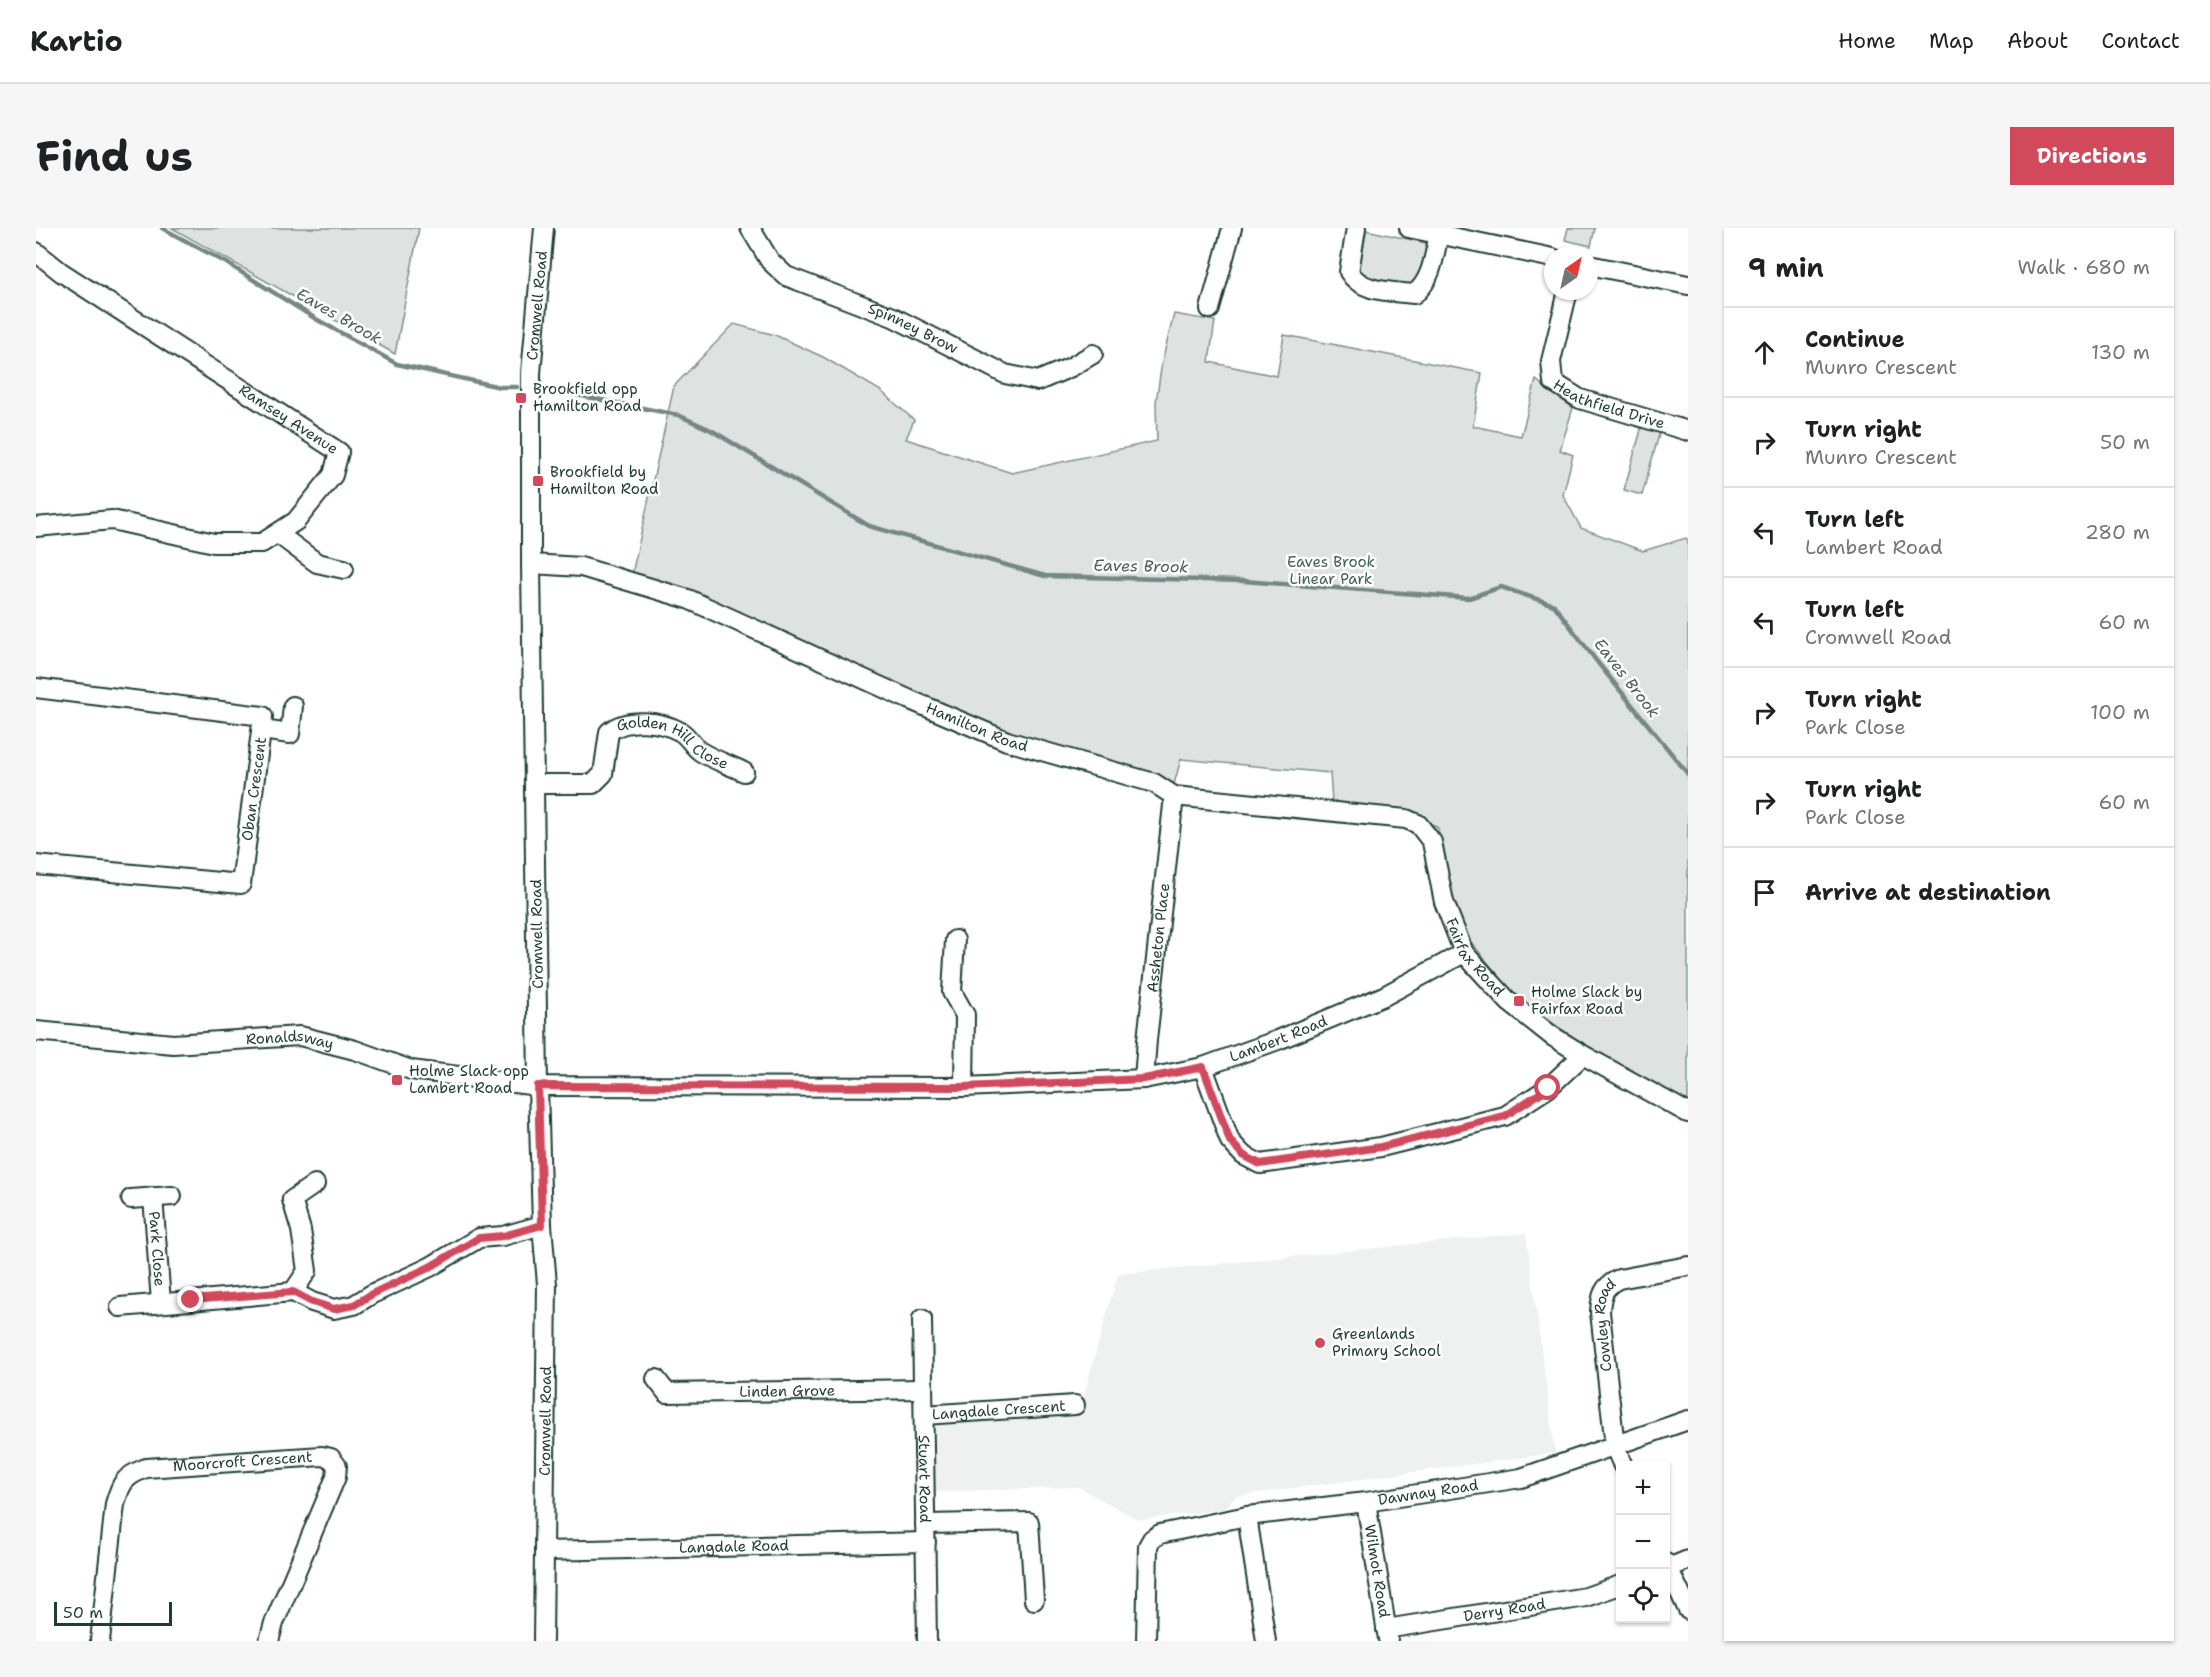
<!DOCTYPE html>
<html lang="en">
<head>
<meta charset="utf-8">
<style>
	body { margin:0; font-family:"Shantell Sans",sans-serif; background:#f6f6f6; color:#202124 }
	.controls { position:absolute; right:18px; bottom:18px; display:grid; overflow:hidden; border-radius:0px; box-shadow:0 2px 4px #0004 }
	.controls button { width:54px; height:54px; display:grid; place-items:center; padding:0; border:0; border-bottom:2px solid #e0e0e0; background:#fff; color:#202124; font:30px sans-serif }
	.compass { position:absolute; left:1508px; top:18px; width:54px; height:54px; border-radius:50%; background:#fff; box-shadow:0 2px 4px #0004; rotate:34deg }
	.scale { position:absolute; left:18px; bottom:15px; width:118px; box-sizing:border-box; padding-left:6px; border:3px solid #1f3d34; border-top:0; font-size:16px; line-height:21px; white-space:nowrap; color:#1f3d34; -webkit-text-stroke:4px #fff; paint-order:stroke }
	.stop { position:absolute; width:18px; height:18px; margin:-14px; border:4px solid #d1495b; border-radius:50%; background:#fff }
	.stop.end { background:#d1495b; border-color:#fff; box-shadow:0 2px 6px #0008 }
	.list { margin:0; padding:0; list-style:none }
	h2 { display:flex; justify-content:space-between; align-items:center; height:78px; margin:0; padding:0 24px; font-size:26px }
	h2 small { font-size:20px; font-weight:400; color:#757577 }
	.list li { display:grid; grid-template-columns:39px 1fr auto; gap:18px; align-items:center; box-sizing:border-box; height:90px; padding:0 24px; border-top:2px solid #e0e0e0 }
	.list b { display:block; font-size:22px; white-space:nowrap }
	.list p { margin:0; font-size:20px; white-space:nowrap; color:#757577 }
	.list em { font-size:20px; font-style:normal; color:#757577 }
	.icon { flex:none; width:33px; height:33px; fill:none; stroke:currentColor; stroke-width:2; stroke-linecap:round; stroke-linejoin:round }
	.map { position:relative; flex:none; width:1652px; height:1413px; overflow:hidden; border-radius:0px }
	header { display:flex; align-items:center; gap:36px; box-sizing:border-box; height:84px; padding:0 30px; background:#fff; border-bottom:2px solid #e0e0e0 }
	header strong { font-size:28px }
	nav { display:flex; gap:33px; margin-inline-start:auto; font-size:21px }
	.intro { display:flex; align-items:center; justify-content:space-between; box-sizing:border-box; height:144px; padding:0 36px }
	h1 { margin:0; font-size:42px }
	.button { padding:15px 27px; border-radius:0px; background:#d1495b; color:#fff; font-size:21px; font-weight:700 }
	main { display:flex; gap:36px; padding:0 36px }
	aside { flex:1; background:#fff; border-radius:0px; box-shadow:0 2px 4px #0004 }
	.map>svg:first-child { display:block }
	.built { fill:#eef1f0 }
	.green { fill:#dee3e2; stroke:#7e908b; stroke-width:1.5 }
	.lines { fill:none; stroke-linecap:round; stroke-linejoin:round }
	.stream { stroke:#758883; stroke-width:4.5 }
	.minor-casing { stroke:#1f3d34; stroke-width:22 }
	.minor { stroke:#fff; stroke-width:18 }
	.route { stroke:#d1495b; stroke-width:8 }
	.poi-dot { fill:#d1495b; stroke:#fff; stroke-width:2 }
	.labels { text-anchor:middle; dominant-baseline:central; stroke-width:5; stroke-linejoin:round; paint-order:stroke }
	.street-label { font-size:15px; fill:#1f3d34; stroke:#fff }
	.poi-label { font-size:15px; fill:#1f3d34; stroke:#fff; text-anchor:start }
	.park-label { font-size:15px; fill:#455e57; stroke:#fff }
	.water-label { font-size:16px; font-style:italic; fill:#4a625b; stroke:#fff }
</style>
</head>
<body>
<header>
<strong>Kartio</strong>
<nav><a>Home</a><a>Map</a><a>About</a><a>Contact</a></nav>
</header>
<div class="intro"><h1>Find us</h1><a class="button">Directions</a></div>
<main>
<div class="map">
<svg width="1652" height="1413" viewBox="0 0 1652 1413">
	<rect width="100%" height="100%" fill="#fff"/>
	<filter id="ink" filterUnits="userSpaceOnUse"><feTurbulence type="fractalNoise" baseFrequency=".0167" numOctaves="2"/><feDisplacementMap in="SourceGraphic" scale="12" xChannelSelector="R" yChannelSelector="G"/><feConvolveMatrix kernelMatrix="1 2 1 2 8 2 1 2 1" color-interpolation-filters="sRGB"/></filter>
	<g filter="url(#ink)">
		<!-- built -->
		<path class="built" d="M1490,1005L1519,1225L1199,1268L1189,1281L1103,1292L1042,1259L898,1264L900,1188L1043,1184L1082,1046Z"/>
		<!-- green -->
		<g class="green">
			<path d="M136,0H383L359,126Z"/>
			<path d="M1532,0H1559L1555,18L1529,12Z"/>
			<path d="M1330,2L1395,16L1384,53L1372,59L1326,48L1321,38Z"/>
			<path d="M1138,86L1179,93L1173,134L1241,148L1248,107L1446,145L1437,198L1485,208L1500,152L1537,180L1524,222L1537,227L1527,267L1545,300L1607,323L1650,310L1652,312V884L1484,774L1417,692L1402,600L1375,584L1296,574L1294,545L1145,531L1138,556L872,471L596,346L638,158L698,96L739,107L787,129L845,163L878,192L870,211L976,245L1121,213L1120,174L1126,134Z"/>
			<path d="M1606,198L1624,203L1606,267L1588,262Z"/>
		</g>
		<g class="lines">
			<!-- stream -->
			<g class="stream">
				<path d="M126,0L189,34L280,91L361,136L464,159H481"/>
				<path d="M510,161L642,187L675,202L833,298L1009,348L1207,353L1433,370L1465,359L1518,377L1562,435L1652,546"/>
			</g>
			<!-- minor casing -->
			<g class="minor-casing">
				<g id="minor">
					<path id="s1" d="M714,0L734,33L750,48L857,89L969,146L1002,153L1035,139L1057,126"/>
					<path d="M1320,0L1313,44C1326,65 1355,63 1378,66C1397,53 1399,22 1404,0"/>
					<path d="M1373,0L1517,30"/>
					<path id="s2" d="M0,24L25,44L303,224L297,247L260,293L226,315H178L76,292L0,299"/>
					<path d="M1553,37L1652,57"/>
					<path id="s3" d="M1532,63L1515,133L1517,154L1544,171L1652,203"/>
					<path d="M1174,81L1196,0"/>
					<path d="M242,306L281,335L308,341"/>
					<path id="s4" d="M495,336L545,339L652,371L872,471L971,513L1118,555L1138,568L1370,591L1382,596L1396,614L1408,674L1428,725L1473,774L1516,808L1547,827L1652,885"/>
					<path d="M0,460L227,488L205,656L0,637"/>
					<path d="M226,502L254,506L257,478"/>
					<path id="s5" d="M499,556H557L567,546L573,504C590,489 626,493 645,504C653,509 657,519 665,524C678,532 694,537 708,544"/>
					<path d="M919,712L916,764L929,787L928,859"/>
					<path id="s6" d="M0,803L137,816L264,808L319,822L375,842L502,858L928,859L1108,851L1167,839L1242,812L1348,768L1428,725"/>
					<path d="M1167,839L1194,913L1207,927L1224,936L1345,919L1469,888L1512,860L1547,827"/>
					<path id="s7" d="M1108,851L1111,812L1138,568"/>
					<path id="s8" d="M117,969L125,1074"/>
					<path d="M95,971L136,968"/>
					<path d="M257,1064L271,1043L265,1002L256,972L279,956"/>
					<path d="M84,1079L257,1064L276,1074L298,1081L318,1077L336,1066L394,1039L443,1010L467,1008L506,997"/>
					<path id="s9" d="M886,1091L891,1413"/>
					<path id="s10" d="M620,1151L631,1165L887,1161"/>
					<path id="s11" d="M888,1187L1039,1177"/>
					<path id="s12" d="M1587,1238L1579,1219L1564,1084C1565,1068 1567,1058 1583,1051L1652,1038"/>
					<path id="s13" d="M1330,1274L1352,1411"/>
					<path d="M1211,1288L1230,1413"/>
					<path d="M889,1296L993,1294L998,1372"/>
					<path id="s14" d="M508,1323L890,1314"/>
					<path d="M1630,1335L1652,1382"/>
					<path d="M1630,1341L1652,1332"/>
					<path id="s15" d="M1350,1401L1550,1369L1584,1357"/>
					<path id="s16" d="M64,1413L79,1276C85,1254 89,1248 110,1240L286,1228L295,1230L301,1238L300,1249L238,1395L233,1413"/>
					<path id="s17" d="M507,1413L511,1056L506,997L502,858L495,336V145L508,0"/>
					<path id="s18" d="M1110,1413L1112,1318L1116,1311L1124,1306L1211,1288L1330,1274L1485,1250L1652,1192"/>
				</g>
			</g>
			<!-- minor -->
			<use href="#minor" class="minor"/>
		</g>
	</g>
	<g class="lines" filter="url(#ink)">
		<!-- route -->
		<path class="route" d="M155,1072L257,1064L276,1074L298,1081L318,1077L336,1066L394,1039L443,1010L467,1008L506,997L502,858L928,859L1108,851L1167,839L1194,913L1207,927L1224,936L1345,919L1469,888L1512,860"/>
	</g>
	<!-- markers -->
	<g class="poi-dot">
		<rect x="479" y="164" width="12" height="12" rx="3"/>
		<rect x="496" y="247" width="12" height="12" rx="3"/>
		<rect x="1477" y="767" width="12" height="12" rx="3"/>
		<rect x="355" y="846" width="12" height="12" rx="3"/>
		<circle cx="1284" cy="1115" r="6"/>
	</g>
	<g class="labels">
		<!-- street labels -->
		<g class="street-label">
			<text stroke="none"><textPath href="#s17" startOffset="1336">Cromwell Road</textPath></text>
			<text stroke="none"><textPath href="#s1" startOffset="198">Spinney Brow</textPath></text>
			<text stroke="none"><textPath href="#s3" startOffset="154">Heathfield Drive</textPath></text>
			<text stroke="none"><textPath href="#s2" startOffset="303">Ramsey Avenue</textPath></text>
			<text stroke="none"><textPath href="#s4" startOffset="478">Hamilton Road</textPath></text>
			<text stroke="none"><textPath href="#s5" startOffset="186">Golden Hill Close</textPath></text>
			<text transform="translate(218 561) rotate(-82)">Oban Crescent</text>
			<text transform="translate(501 706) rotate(-91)">Cromwell Road</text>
			<text stroke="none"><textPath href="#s7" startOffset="142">Assheton Place</textPath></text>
			<text stroke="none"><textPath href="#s4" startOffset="1082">Fairfax Road</textPath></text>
			<text stroke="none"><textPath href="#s6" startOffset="1256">Lambert Road</textPath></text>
			<text stroke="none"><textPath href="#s6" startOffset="255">Ronaldsway</textPath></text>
			<text stroke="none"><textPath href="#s8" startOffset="52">Park Close</textPath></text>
			<text stroke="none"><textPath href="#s12" startOffset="144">Cowley Road</textPath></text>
			<text stroke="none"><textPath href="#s10" startOffset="138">Linden Grove</textPath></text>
			<text stroke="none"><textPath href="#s11" startOffset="75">Langdale Crescent</textPath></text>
			<text stroke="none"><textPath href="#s17" startOffset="220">Cromwell Road</textPath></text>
			<text stroke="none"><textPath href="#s16" startOffset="285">Moorcroft Crescent</textPath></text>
			<text stroke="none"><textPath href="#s9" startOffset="160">Stuart Road</textPath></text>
			<text stroke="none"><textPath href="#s18" startOffset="384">Dawnay Road</textPath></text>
			<text stroke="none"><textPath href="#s14" startOffset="190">Langdale Road</textPath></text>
			<text stroke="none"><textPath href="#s13" startOffset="70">Wilmot Road</textPath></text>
			<text stroke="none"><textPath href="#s15" startOffset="120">Derry Road</textPath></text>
		</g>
		<!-- poi labels -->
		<g class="poi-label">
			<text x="497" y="161">Brookfield opp<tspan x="497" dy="17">Hamilton Road</tspan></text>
			<text x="514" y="244">Brookfield by<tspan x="514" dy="17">Hamilton Road</tspan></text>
			<text x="1495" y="764">Holme Slack by<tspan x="1495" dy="17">Fairfax Road</tspan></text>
			<text x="373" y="843">Holme Slack opp<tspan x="373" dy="17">Lambert Road</tspan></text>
			<text x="1296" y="1106">Greenlands<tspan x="1296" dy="17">Primary School</tspan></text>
		</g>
		<!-- park labels -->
		<g class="park-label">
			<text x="1295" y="334">Eaves Brook<tspan x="1295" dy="17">Linear Park</tspan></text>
		</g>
		<!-- water labels -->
		<g class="water-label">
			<text transform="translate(303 88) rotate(30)">Eaves Brook</text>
			<text transform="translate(1105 338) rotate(1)">Eaves Brook</text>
			<text transform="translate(1591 450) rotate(52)">Eaves Brook</text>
		</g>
	</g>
</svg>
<div class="controls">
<button>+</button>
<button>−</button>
<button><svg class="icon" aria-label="locate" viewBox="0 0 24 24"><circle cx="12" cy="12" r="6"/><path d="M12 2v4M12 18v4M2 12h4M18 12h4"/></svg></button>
</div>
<svg class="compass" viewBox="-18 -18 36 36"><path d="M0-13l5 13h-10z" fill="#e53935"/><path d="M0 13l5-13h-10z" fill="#757577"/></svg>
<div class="scale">50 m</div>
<div class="stop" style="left:1512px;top:860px"></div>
<div class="stop end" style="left:155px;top:1072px"></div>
</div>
<aside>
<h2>9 min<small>Walk · 680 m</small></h2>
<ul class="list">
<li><svg class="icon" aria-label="ahead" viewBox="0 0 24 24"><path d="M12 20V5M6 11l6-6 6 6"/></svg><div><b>Continue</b><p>Munro Crescent</p></div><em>130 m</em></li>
<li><svg class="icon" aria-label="right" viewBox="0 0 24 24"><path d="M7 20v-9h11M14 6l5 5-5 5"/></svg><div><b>Turn right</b><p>Munro Crescent</p></div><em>50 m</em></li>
<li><svg class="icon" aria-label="left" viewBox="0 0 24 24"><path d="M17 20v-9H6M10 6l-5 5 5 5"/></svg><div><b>Turn left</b><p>Lambert Road</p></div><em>280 m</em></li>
<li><svg class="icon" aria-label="left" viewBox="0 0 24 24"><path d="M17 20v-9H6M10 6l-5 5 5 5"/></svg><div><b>Turn left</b><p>Cromwell Road</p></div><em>60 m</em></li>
<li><svg class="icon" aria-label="right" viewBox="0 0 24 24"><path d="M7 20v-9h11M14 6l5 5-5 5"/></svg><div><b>Turn right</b><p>Park Close</p></div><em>100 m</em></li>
<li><svg class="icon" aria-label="right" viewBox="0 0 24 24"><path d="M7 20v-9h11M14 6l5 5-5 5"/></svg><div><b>Turn right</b><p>Park Close</p></div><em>60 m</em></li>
<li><svg class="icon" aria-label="arrive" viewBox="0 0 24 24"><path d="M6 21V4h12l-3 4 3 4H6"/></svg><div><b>Arrive at destination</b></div></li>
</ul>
</aside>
</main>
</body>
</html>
